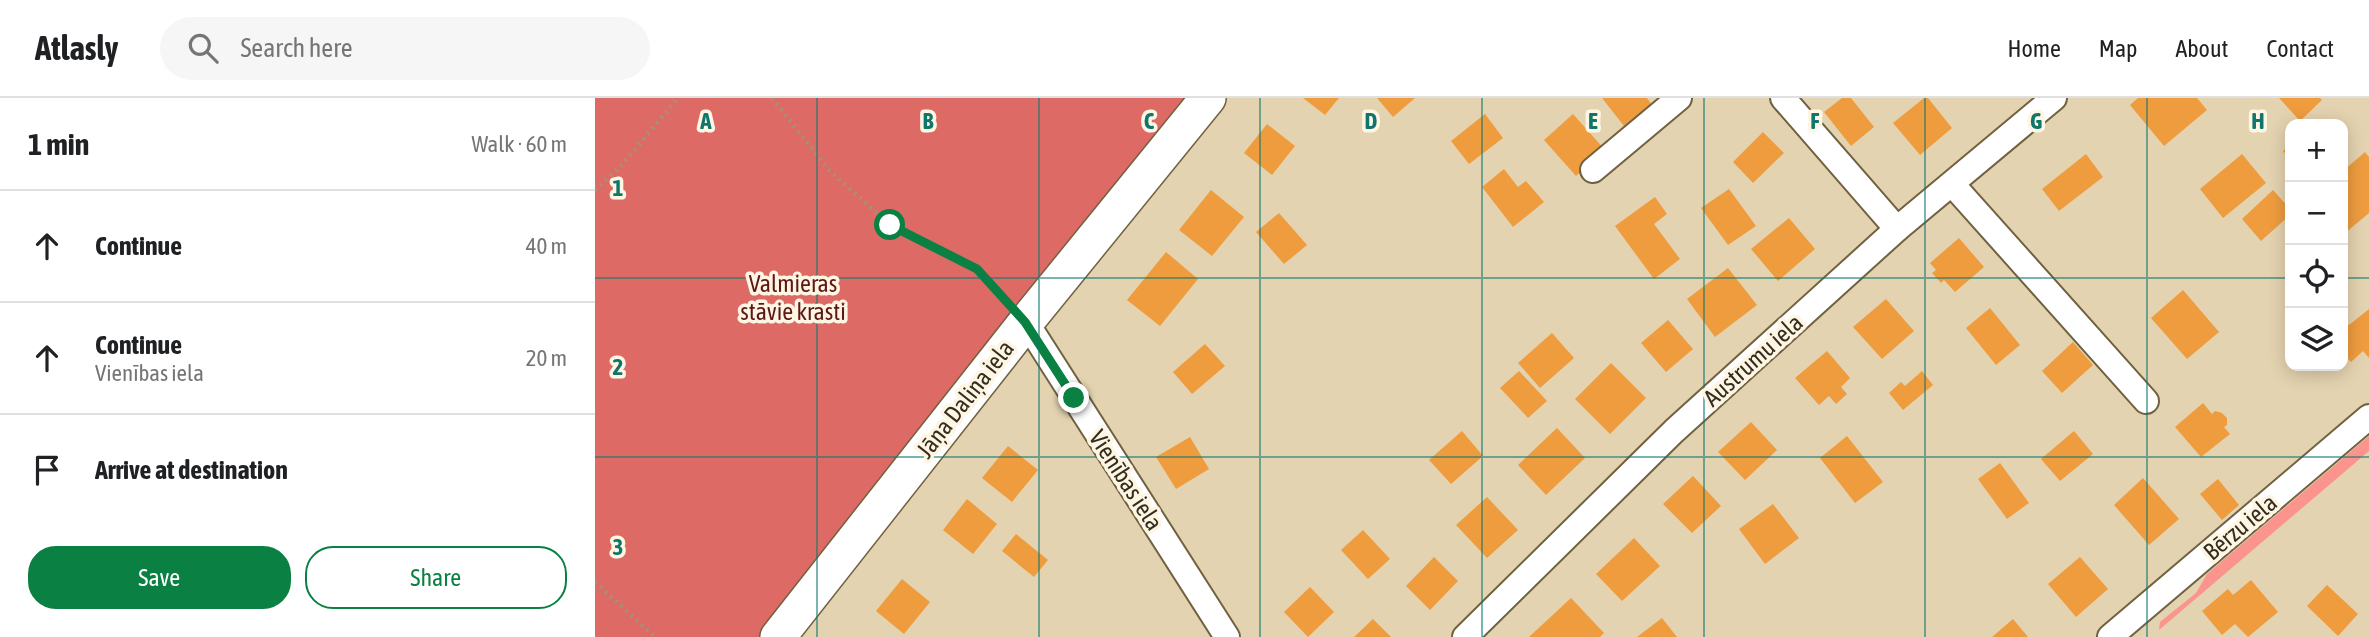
<!DOCTYPE html>
<html lang="en">
<head>
<meta charset="utf-8">
<style>
	body { margin:0; font-family:"Asap Condensed",sans-serif; background:#f6f6f6; color:#202124 }
	.controls { position:absolute; right:21px; top:21px; display:grid; overflow:hidden; border-radius:14px; box-shadow:0 4px 18px #0003 }
	.controls button { width:63px; height:63px; display:grid; place-items:center; padding:0; border:0; border-bottom:2px solid #e0e0e0; background:#fff; color:#202124; font:35px sans-serif }
	.stop { position:absolute; width:21px; height:21px; margin:-16px; border:5px solid #0b8043; border-radius:50%; background:#fff }
	.stop.end { background:#0b8043; border-color:#fff; box-shadow:0 2px 7px #0008 }
	.list { margin:0; padding:0; list-style:none }
	h2 { display:flex; justify-content:space-between; align-items:center; height:91px; margin:0; padding:0 28px; font-size:30px }
	h2 small { font-size:23px; font-weight:400; color:#757577 }
	.list li { display:grid; grid-template-columns:46px 1fr auto; gap:21px; align-items:center; box-sizing:border-box; height:112px; padding:0 28px; border-top:2px solid #e0e0e0 }
	.list b { display:block; font-size:26px; white-space:nowrap }
	.list p { margin:0; font-size:23px; white-space:nowrap; color:#757577 }
	.list em { font-size:23px; font-style:normal; color:#757577 }
	.actions { display:flex; gap:14px; padding:21px 28px }
	.actions a { flex:1; padding:16px 0; border:2px solid #0b8043; border-radius:28px; text-align:center; font-size:24px; color:#0b8043 }
	.actions .main { background:#0b8043; color:#fff }
	.icon { flex:none; width:38px; height:38px; fill:none; stroke:currentColor; stroke-width:2; stroke-linecap:round; stroke-linejoin:round }
	.map { position:relative; flex:none; width:1774px; height:539px; overflow:hidden }
	header { display:flex; align-items:center; gap:42px; box-sizing:border-box; height:98px; padding:0 35px; background:#fff; border-bottom:2px solid #e0e0e0 }
	header strong { font-size:33px }
	nav { display:flex; gap:38px; margin-inline-start:auto; font-size:24px }
	.search { width:490px; height:63px; background:#f6f6f6; display:flex; align-items:center; gap:18px; box-sizing:border-box; padding:0 24px; border-radius:38px; color:#757577; font-size:26px }
	main { display:flex }
	aside { flex:1; background:#fff }
	.map>svg:first-child { display:block }
	.green { fill:#fa948c }
	.forest { fill:#dd6a64 }
	.building { fill:#ef9c3f }
	.lines { fill:none; stroke-linecap:round; stroke-linejoin:round }
	.street-casing { stroke:#706141; stroke-width:28 }
	.secondary-casing { stroke:#706141; stroke-width:38 }
	.path { stroke:#a19479; stroke-width:4.5; stroke-dasharray:2 5; stroke-linecap:butt }
	.street { stroke:#fff; stroke-width:24 }
	.secondary { stroke:#fff; stroke-width:35 }
	.route { stroke:#0b8043; stroke-width:9 }
	.grid { fill:none; stroke:#0f766e; stroke-width:2; stroke-opacity:0.55 }
	.labels { text-anchor:middle; dominant-baseline:central; stroke-width:7; stroke-linejoin:round; paint-order:stroke }
	.park-label { font-size:24px; fill:#5f1616; stroke:#fef5e3 }
	.street-label { font-size:24px; fill:#332d1f; stroke:#fef5e3 }
	.grid-label { font-size:23px; text-anchor:middle; font-weight:bold; fill:#0f766e; stroke:#fef5e3; stroke-width:7; stroke-linejoin:round; paint-order:stroke }
</style>
</head>
<body>
<header>
<strong>Atlasly</strong>
<div class="search"><svg class="icon" aria-label="search" viewBox="0 0 24 24"><circle cx="10" cy="10" r="6"/><path d="M15 15l6 6"/></svg>Search here</div>
<nav><a>Home</a><a>Map</a><a>About</a><a>Contact</a></nav>
</header>
<main>
<aside>
<h2>1 min<small>Walk · 60 m</small></h2>
<ul class="list">
<li><svg class="icon" aria-label="ahead" viewBox="0 0 24 24"><path d="M12 20V5M6 11l6-6 6 6"/></svg><div><b>Continue</b></div><em>40 m</em></li>
<li><svg class="icon" aria-label="ahead" viewBox="0 0 24 24"><path d="M12 20V5M6 11l6-6 6 6"/></svg><div><b>Continue</b><p>Vienības iela</p></div><em>20 m</em></li>
<li><svg class="icon" aria-label="arrive" viewBox="0 0 24 24"><path d="M6 21V4h12l-3 4 3 4H6"/></svg><div><b>Arrive at destination</b></div></li>
</ul>
<div class="actions"><a class="main">Save</a><a>Share</a></div>
</aside>
<div class="map">
<svg width="1774" height="539" viewBox="0 0 1774 539">
	<rect width="100%" height="100%" fill="#e4d3b0"/>
	<!-- green -->
	<path class="green" d="M1774,338V353L1564,532L1565,524L1601,495L1612,476Z"/>
	<!-- forest -->
	<path class="forest" d="M0,0H613L183,539H0Z"/>
	<!-- building -->
	<g class="building">
		<path d="M708,0H744L730,17Z"/>
		<path d="M782,0H820L798,19Z"/>
		<path d="M1007,0H1052L1057,7L1029,28Z"/>
		<path d="M1247,0H1256L1279,29L1256,48L1229,14Z"/>
		<path d="M1329,0H1333L1357,30L1325,57L1298,25Z"/>
		<path d="M1543,0H1602L1612,12L1569,48L1535,7Z"/>
		<path d="M1684,0H1725L1727,2L1705,23Z"/>
		<path d="M890,16L908,40L874,66L856,43Z"/>
		<path d="M978,16L1010,52L981,78L949,42Z"/>
		<path d="M672,26L700,48L677,77L649,55Z"/>
		<path d="M1168,34L1189,55L1158,85L1138,64Z"/>
		<path d="M1695,47V61L1688,53Z"/>
		<path d="M1770,54L1774,59V115L1749,136L1748,73Z"/>
		<path d="M1491,56L1508,79L1464,113L1447,91Z"/>
		<path d="M1647,56L1671,85L1628,120L1605,91Z"/>
		<path d="M909,71L923,89L931,83L949,104L918,129L887,89Z"/>
		<path d="M1134,91L1161,128L1133,147L1106,110Z"/>
		<path d="M616,92L649,119L617,158L584,132Z"/>
		<path d="M1678,92L1695,111V117L1666,143L1647,121Z"/>
		<path d="M1060,99L1072,116L1059,126L1085,161L1059,181L1020,128Z"/>
		<path d="M684,115L712,147L689,166L661,134Z"/>
		<path d="M1194,120L1220,151L1183,183L1156,151Z"/>
		<path d="M1364,140L1389,169L1360,194L1349,182L1346,185L1337,175L1341,172L1335,165Z"/>
		<path d="M571,154L603,181L565,228L532,202Z"/>
		<path d="M1133,170L1162,207L1120,239L1092,201Z"/>
		<path d="M1588,192L1624,234L1592,261L1556,220Z"/>
		<path d="M1291,201L1319,233L1287,261L1258,229Z"/>
		<path d="M1395,210L1425,247L1401,267L1371,230Z"/>
		<path d="M1774,211V260L1768,253L1756,264L1748,255V222L1749,221L1754,227Z"/>
		<path d="M1073,222L1098,251L1071,274L1046,245Z"/>
		<path d="M957,235L979,260L945,290L923,265Z"/>
		<path d="M1478,244L1498,267L1467,295L1447,273Z"/>
		<path d="M610,246L630,268L597,296L578,274Z"/>
		<path d="M1232,253L1255,280L1246,289L1252,296L1241,306L1234,298L1224,307L1200,280Z"/>
		<path d="M1016,265L1051,300L1015,336L980,301Z"/>
		<path d="M924,273L952,303L933,320L905,290Z"/>
		<path d="M1327,273L1338,287L1308,312L1294,295L1306,284L1310,288Z"/>
		<path d="M1608,305L1617,316L1620,313L1627,315L1632,320V327L1629,329L1635,336L1606,359L1580,329Z"/>
		<path d="M1156,324L1182,352L1150,382L1123,354Z"/>
		<path d="M962,330L990,360L951,397L923,367Z"/>
		<path d="M867,333L888,358L856,386L834,362Z"/>
		<path d="M1479,333L1498,356L1465,383L1446,361Z"/>
		<path d="M1252,338L1288,384L1260,405L1225,360Z"/>
		<path d="M595,339L614,371L581,391L561,359Z"/>
		<path d="M413,348L443,372L417,404L387,380Z"/>
		<path d="M1405,365L1434,405L1412,421L1383,381Z"/>
		<path d="M1098,378L1126,408L1097,435L1068,406Z"/>
		<path d="M1548,380L1584,421L1554,447L1519,407Z"/>
		<path d="M1623,381L1644,407L1627,422L1605,396Z"/>
		<path d="M892,399L923,432L892,460L861,427Z"/>
		<path d="M372,401L402,426L378,456L348,432Z"/>
		<path d="M1178,406L1204,440L1170,466L1144,431Z"/>
		<path d="M768,432L795,461L773,481L746,452Z"/>
		<path d="M421,436L453,462L439,479L407,453Z"/>
		<path d="M1039,440L1065,468L1027,503L1001,476Z"/>
		<path d="M839,459L863,483L835,512L811,488Z"/>
		<path d="M1485,459L1513,491L1481,519L1453,486Z"/>
		<path d="M307,481L335,504L309,536L281,513Z"/>
		<path d="M1656,482L1683,514L1653,539L1640,526L1627,537L1607,513L1633,491L1638,497Z"/>
		<path d="M1732,487L1763,516L1743,538L1712,508Z"/>
		<path d="M715,489L739,514L713,539L689,514Z"/>
		<path d="M976,500L1009,535L1005,539H934Z"/>
		<path d="M1067,520L1082,539H1042Z"/>
		<path d="M778,521L796,539H759Z"/>
		<path d="M1418,521L1433,539H1397Z"/>
	</g>
	<g class="lines">
		<!-- street casing -->
		<g class="street-casing">
			<g id="street">
				<path d="M1188,0L1302,131"/>
				<path d="M998,72L1084,0"/>
				<path d="M1357,86L1551,303"/>
				<path d="M431,224L632,539"/>
				<path d="M870,539L1079,333L1302,131L1459,0"/>
				<path d="M1515,539L1774,319"/>
			</g>
		</g>
		<!-- secondary casing -->
		<g class="secondary-casing">
			<path id="secondary" d="M183,539L431,224L613,0"/>
		</g>
		<!-- path -->
		<g class="path">
			<path d="M177,0L234,72L295,127L382,171L411,203"/>
			<path d="M0,92L26,68L83,0"/>
			<path d="M0,484L60,539"/>
		</g>
		<!-- street -->
		<use href="#street" class="street"/>
		<!-- secondary -->
		<use href="#secondary" class="secondary"/>
	</g>
	<g class="lines">
		<!-- route -->
		<path class="route" d="M295,127L382,171L430,224L479,300"/>
	</g>
	<!-- grid -->
	<path class="grid" d="M222,0V539M444,0V539M665,0V539M887,0V539M1109,0V539M1330,0V539M1552,0V539M0,180H1695M1748,180H1774M0,359H1774"/>
	<g class="labels">
		<!-- park labels -->
		<g class="park-label">
			<text x="198" y="185">Valmieras<tspan x="198" dy="28">stāvie krasti</tspan></text>
		</g>
		<!-- street labels -->
		<g class="street-label">
			<text transform="translate(1158 262) rotate(-42)">Austrumu iela</text>
			<text transform="translate(370 301) rotate(-52)">Jāņa Daliņa iela</text>
			<text transform="translate(531 382) rotate(57)">Vienības iela</text>
			<text transform="translate(1645 429) rotate(-40)">Bērzu iela</text>
		</g>
	</g>
	<g class="grid-label">
		<text x="111" y="31">A</text>
		<text x="333" y="31">B</text>
		<text x="554" y="31">C</text>
		<text x="776" y="31">D</text>
		<text x="998" y="31">E</text>
		<text x="1220" y="31">F</text>
		<text x="1441" y="31">G</text>
		<text x="1663" y="31">H</text>
		<text x="23" y="98">1</text>
		<text x="23" y="277">2</text>
		<text x="23" y="457">3</text>
	</g>
</svg>
<div class="controls">
<button>+</button>
<button>−</button>
<button><svg class="icon" aria-label="locate" viewBox="0 0 24 24"><circle cx="12" cy="12" r="6"/><path d="M12 2v4M12 18v4M2 12h4M18 12h4"/></svg></button>
<button><svg class="icon" aria-label="layers" viewBox="0 0 24 24"><path d="M12 4l9 5-9 5-9-5zM3 14l9 5 9-5"/></svg></button>
</div>
<div class="stop" style="left:295px;top:127px"></div>
<div class="stop end" style="left:479px;top:300px"></div>
</div>
</main>
</body>
</html>
